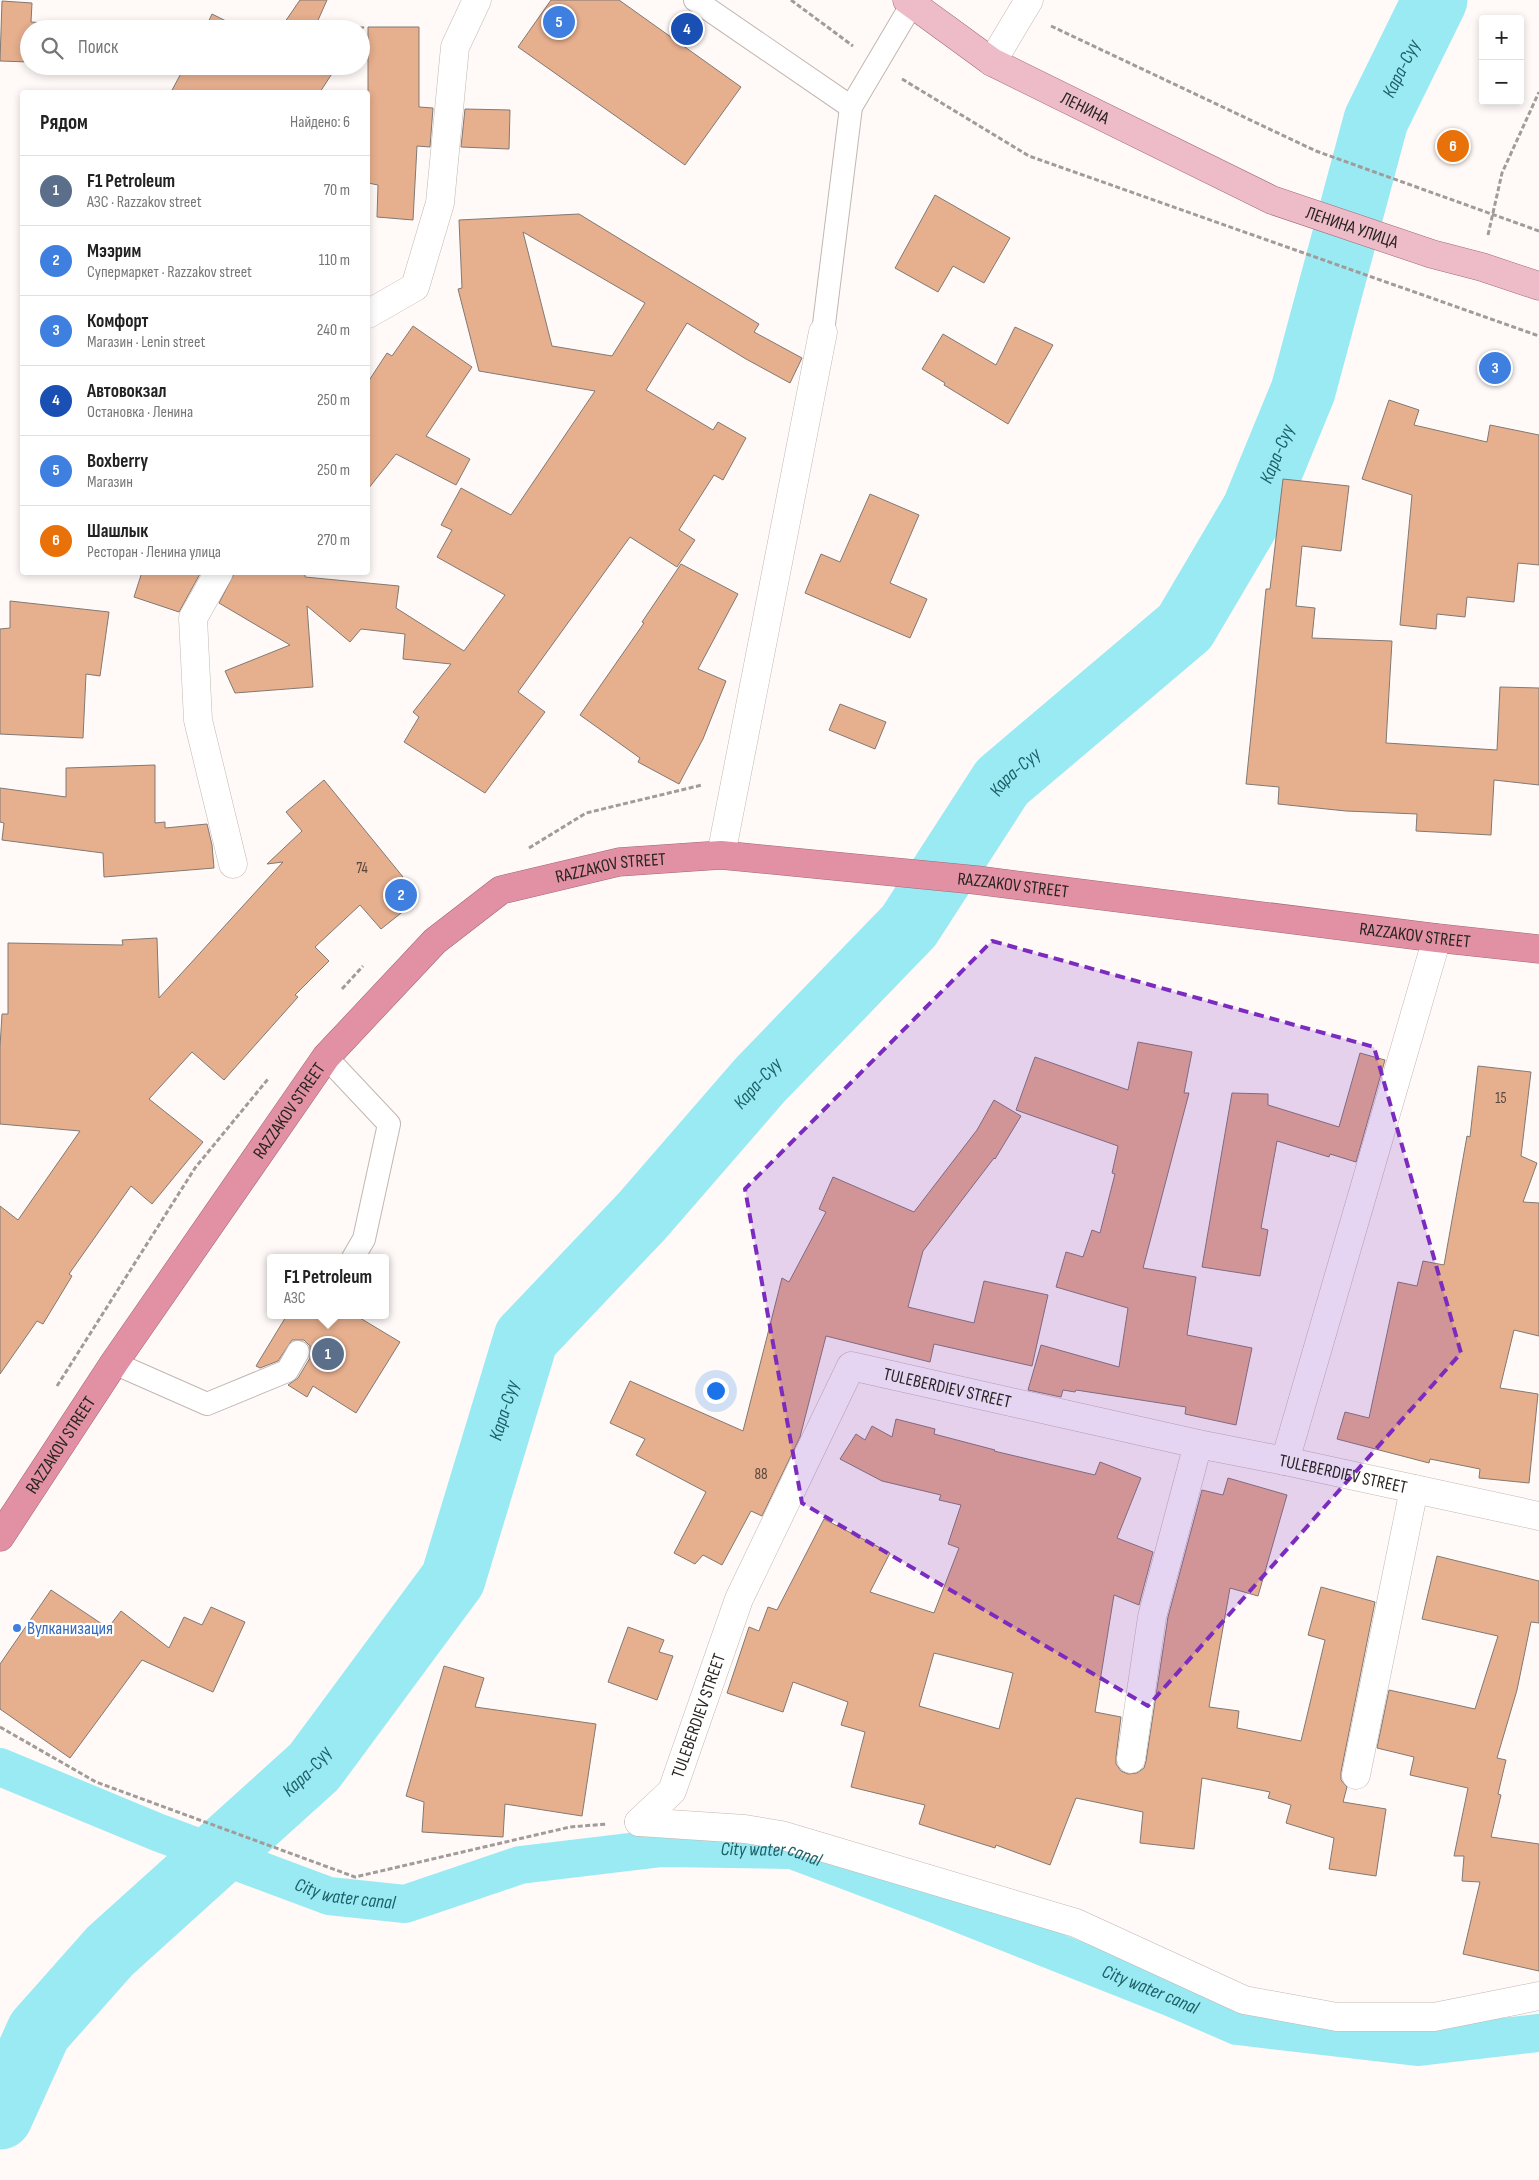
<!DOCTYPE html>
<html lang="ru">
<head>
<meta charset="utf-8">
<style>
	body { margin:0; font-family:"Sofia Sans Condensed",sans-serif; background:#f6f6f6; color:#222 }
	.controls { position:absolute; right:15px; top:15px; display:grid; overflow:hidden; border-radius:5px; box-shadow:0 2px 8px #0003 }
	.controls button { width:45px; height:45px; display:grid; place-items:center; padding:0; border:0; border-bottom:1px solid #e0e0e0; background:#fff; color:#222; font:25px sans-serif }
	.you { position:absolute; left:715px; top:1390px; width:18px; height:18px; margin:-12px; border:4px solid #fff; border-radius:50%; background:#1a73e8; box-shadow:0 0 0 8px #1a73e833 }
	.badge { display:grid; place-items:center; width:32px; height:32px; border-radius:50%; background:#0b8043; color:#fff; font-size:16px; font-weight:700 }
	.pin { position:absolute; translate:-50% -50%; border:2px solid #fff; box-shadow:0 1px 5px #0006 }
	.popup { position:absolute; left:267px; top:1254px; width:122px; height:65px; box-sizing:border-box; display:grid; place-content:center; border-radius:5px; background:#fff; filter:drop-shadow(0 1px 4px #0005); font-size:16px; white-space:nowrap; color:#767676 }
	.popup b { font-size:19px; color:#222 }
	.popup::after { content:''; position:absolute; left:50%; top:100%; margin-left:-10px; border:10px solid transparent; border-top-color:#fff }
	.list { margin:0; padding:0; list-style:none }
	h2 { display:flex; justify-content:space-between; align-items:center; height:65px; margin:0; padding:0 20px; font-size:21px }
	h2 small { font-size:16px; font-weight:400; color:#767676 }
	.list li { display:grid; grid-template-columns:32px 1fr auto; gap:15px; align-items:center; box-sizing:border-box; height:70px; padding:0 20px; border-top:1px solid #e0e0e0 }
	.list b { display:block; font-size:19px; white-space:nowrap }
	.list p { margin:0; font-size:16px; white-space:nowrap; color:#767676 }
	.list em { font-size:16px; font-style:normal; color:#767676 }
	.icon { flex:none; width:28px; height:28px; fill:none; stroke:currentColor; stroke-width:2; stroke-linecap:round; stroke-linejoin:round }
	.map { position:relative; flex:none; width:1539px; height:2180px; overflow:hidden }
	.search { position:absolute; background:#fff; box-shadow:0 2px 8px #0003; left:20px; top:20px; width:350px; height:55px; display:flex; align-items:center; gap:12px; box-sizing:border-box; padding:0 18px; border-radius:28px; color:#767676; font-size:19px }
	.panel { position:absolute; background:#fff; box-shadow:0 2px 8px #0003; left:20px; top:90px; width:350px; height:485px; border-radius:5px }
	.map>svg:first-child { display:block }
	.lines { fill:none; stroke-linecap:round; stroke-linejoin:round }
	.canal { stroke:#9aeaf3; stroke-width:38 }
	.river { stroke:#9aeaf3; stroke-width:65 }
	.building { fill:#e6af8e; stroke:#827973; fill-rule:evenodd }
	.lane-casing { stroke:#c2b7b1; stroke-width:24 }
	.street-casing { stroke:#c2b7b1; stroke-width:29 }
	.primary-casing { stroke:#a16a76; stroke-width:29 }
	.highway-casing { stroke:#a16a76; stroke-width:29 }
	.path { stroke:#a19c9a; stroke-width:3; stroke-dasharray:5 2.5; stroke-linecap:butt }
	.lane { stroke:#fff; stroke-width:22 }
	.street { stroke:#fff; stroke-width:28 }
	.primary { stroke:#eebcc8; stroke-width:28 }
	.highway { stroke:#e290a3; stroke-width:28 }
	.marked { fill:#7b2cbf; fill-opacity:0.2; stroke:#7b2cbf; stroke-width:4; stroke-dasharray:10 6; stroke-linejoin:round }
	.shop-dot { fill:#3f7fe0; stroke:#fff; stroke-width:2 }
	.labels { text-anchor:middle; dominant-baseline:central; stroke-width:4.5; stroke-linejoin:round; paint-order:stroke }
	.number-label { font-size:15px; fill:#58473d }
	.street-label { font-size:18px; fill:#282422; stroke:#fff }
	.shop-label { font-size:18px; fill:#366cbe; stroke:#fff; text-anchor:start }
	.water-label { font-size:19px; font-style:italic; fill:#1e6067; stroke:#fff }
</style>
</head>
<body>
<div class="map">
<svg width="1539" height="2180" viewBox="0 0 1539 2180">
	<rect width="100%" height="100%" fill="#fffaf8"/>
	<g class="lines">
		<!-- canal -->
		<path class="canal" id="s1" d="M0,1767L157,1832L329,1896L405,1904L520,1865L662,1848L792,1850L943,1907L1170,1997L1237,2026L1417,2047L1539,2033"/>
		<!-- river -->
		<path class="river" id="s2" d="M0,2117L39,2031L110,1951L314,1767L453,1579L526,1338L642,1216L760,1080L909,926L1002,782L1185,627L1254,510L1303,391L1376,120L1435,0"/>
	</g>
	<!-- building -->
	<g class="building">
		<path d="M300,0H327L315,27H364L361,31V29H280Z"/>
		<path d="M551,0H619L741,87L685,165L518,47Z"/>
		<path d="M2,1L32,3L31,22L57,24L56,29H29V62L0,61Z"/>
		<path d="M212,14L242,29H205Z"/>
		<path d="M368,27H419V107L433,108L430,147L417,146L413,220L377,217L378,185L368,183Z"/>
		<path d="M185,66H337L320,92H171Z"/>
		<path d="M465,109L510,110L509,149L461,147Z"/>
		<path d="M935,195L1010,238L984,283L953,266L938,292L895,268Z"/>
		<path d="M579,214L759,324L754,332L802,358L790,383L746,359L687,323L646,390L713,430L718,422L746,438L723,480L714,475L679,530L695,540L677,567L630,537L518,692L545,712L485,793L404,742L419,717L413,712L451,664L403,659L405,634L361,629L350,642L307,606L313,687L235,693L225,671L290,645L219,603L235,572H305V577L399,586L396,608L464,651L505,595L437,557L452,530L441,525L461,488L511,515L595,391L479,371L458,289L462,288L459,220ZM523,232L645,303L612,356L552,346Z"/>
		<path d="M413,326L472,367L426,436L470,459L456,485L396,454L368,489V382L387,353L392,356Z"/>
		<path d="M1015,327L1053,345L1008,424L944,385L945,383L922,369L943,334L996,365Z"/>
		<path d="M1389,400L1419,410L1414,425L1487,442L1490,425L1539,435V565L1518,563L1514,602L1467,597L1465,617L1437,614L1436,629L1400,625L1412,495L1362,479Z"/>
		<path d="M1283,479L1349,486L1341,551L1302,546L1296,606L1315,608L1312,638L1392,641L1386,743L1497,750L1500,687L1539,688V785L1494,780L1491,835L1416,831L1417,814L1346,811L1278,804L1279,787L1246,784L1266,589H1270Z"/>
		<path d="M870,494L919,515L890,583L927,599L910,638L805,593L821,554L840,562Z"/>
		<path d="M681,564L738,594L698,669L726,681L703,739L679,784L638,762L640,758L580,715L644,623L642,622Z"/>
		<path d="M142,572H201L179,612L134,597Z"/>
		<path d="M10,601L109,612L100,676L86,674L83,738L0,734V629L10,628Z"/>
		<path d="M840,704L886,722L875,749L829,730Z"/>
		<path d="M155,765V823L165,822V828L207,824L212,845L214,868L104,877L103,853L2,840L4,823L0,822V788L66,797V768Z"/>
		<path d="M324,780L403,877L394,884L410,906L381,929L360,905L315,947L329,961L295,995L298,997L224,1080L192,1052L149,1099L203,1142L152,1204L131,1186L69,1274L72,1276L43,1324L37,1321L0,1374V1206L18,1220L80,1131L0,1124V1047L2,1014H8V943L123,945L122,940L157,938L159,998L283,862L267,864L302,831L286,812Z"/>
		<path d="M1138,1042L1192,1052L1184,1093H1189L1143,1268L1196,1277L1187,1335L1252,1348L1236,1425L1185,1414L1186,1407L1076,1390L1075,1392L1063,1390L1061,1397L1028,1390L1041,1345L1119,1367L1128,1308L1056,1287L1066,1252L1083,1257L1092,1230L1100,1233L1115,1174L1112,1173L1118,1146L1016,1110L1035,1057L1128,1090Z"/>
		<path d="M1360,1053L1385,1060L1356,1162L1330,1154L1329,1157L1277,1141L1261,1228L1268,1230L1260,1276L1202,1267L1232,1093L1268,1094V1105L1339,1127Z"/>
		<path d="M1478,1066L1531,1072L1521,1156L1537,1163L1523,1202L1539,1203V1336L1514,1330L1500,1388L1538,1394L1529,1483L1479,1478L1480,1469L1430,1459L1429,1463L1337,1439L1345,1412L1369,1418L1398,1282L1417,1286L1423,1261L1444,1265L1467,1136L1470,1137Z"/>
		<path d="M994,1100L1021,1116L995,1159L994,1158L923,1251L908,1307L974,1323L984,1281L1048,1295L1032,1366L934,1344L930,1362L826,1336L800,1437L762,1516L751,1511L722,1565L703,1555L695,1564L674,1553L706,1492L636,1455L645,1439L610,1423L630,1381L743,1431L782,1278L789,1282L826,1212L819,1209L833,1177L914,1212L977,1130Z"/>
		<path d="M287,1315H355L400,1342L356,1413L313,1386L307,1397L288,1385L298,1378L310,1358V1346L304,1340H292L278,1361L260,1368L256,1366Z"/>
		<path d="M896,1419L935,1429L934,1434L995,1450L994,1451L1095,1475L1100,1462L1141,1478L1117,1538L1153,1552L1139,1605L1114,1595L1095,1712L1121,1717L1116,1757V1764L1121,1771L1128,1774L1137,1773L1144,1768L1146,1761L1168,1617L1202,1490L1223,1495L1228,1478L1287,1495L1258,1596L1230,1588L1209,1707L1239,1711L1237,1728L1301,1741L1325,1640L1308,1635L1321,1587L1375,1602L1341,1772V1780L1347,1787L1343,1802L1386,1809L1376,1876L1329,1869L1334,1838L1286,1823L1291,1805L1268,1798L1270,1792L1202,1778L1194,1849L1140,1843L1143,1812L1076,1798L1050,1865L996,1845L995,1848L919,1824L925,1805L851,1787L865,1732L841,1725L848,1702L793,1682L783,1712L727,1693L749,1627L759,1631L768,1607L777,1610L824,1519L890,1553L870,1592L934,1613L959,1548L948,1544L961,1505L939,1500L941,1495L882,1481L840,1459L856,1434L865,1440L872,1426L892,1437ZM934,1653L1013,1673L999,1729L919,1706Z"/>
		<path d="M1437,1556L1539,1581V1623L1531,1622L1517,1690L1497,1758L1506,1760L1498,1794L1501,1795L1491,1837L1539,1844V1971L1463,1954L1480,1882L1462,1881L1464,1856H1454L1468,1788L1410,1775L1414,1757L1377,1748L1389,1690L1475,1709L1498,1636L1422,1619Z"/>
		<path d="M51,1590L108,1628L121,1611L169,1648L184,1617L202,1625L211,1607L245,1622L213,1692L142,1660L70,1758L0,1709V1664Z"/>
		<path d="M628,1627L664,1640L659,1652L673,1656L657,1700L608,1682Z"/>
		<path d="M444,1666L484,1678L475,1707L596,1724L582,1816L505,1804L503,1837L422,1832L424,1802L406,1796Z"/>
	</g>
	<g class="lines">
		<!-- lane casing -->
		<g class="lane-casing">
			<g id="lane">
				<path d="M695,0L851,107"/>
				<path d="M823,332L851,107L912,4"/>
				<path d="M326,1057L389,1124L364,1239L353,1258"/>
				<path d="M114,1363L207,1404L287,1371L298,1352"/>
			</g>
		</g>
		<!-- street casing -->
		<g class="street-casing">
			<g id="street">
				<path d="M992,62L1029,0"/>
				<path d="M368,314L415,287L440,203L455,47L477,0"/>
				<path d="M219,572L193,618L198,720L233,864"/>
				<path d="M721,855L823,332"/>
				<path d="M1285,1461L1437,938"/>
				<path d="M1131,1759L1152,1617L1198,1444"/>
				<path d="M1356,1775L1414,1489"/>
				<path id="s3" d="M639,1822L672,1791L739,1599L851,1366L1198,1444L1285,1461L1539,1516"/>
				<path d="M639,1822L745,1829L781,1835L1076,1923L1244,2000L1337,2017H1434L1539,1996"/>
			</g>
		</g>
		<!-- primary casing -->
		<g class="primary-casing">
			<g id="primary">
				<path id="s4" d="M907,0L992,62L1272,200L1432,254L1482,267L1539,286"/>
			</g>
		</g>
		<!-- highway casing -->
		<g class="highway-casing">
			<g id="highway">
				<path id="s5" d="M0,1537L114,1363L326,1057L435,941L501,890L619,862L721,855L976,880L1437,938L1539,949"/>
			</g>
		</g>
		<!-- path -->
		<g class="path">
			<path d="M791,0L853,46"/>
			<path d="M1051,26L1316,151L1539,231"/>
			<path d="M902,79L1029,156L1539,336"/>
			<path d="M1488,235L1502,173L1539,92"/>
			<path d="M529,848L586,813L702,785"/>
			<path d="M342,989L363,966"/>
			<path d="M57,1386L195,1168L268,1079"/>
			<path d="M0,1727L96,1782L355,1877L570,1827L607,1824"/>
		</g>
		<!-- lane -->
		<use href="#lane" class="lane"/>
		<!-- street -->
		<use href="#street" class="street"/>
		<!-- primary -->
		<use href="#primary" class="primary"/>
		<!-- highway -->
		<use href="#highway" class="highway"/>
	</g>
	<!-- marked area -->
	<path class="marked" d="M992,941L1374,1047L1461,1353L1148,1706L802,1503L745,1189Z"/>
	<!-- markers -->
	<circle class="shop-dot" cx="17" cy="1628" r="5"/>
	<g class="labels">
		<!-- number labels -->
		<g class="number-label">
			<text x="362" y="868">74</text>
			<text x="1501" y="1098">15</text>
			<text x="761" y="1474">88</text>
		</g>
		<!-- street labels -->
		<g class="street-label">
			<text stroke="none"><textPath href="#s4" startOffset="209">ЛЕНИНА</textPath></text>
			<text stroke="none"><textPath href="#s4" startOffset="502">ЛЕНИНА УЛИЦА</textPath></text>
			<text stroke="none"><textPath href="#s5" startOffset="935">RAZZAKOV STREET</textPath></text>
			<text stroke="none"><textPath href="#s5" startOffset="1340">RAZZAKOV STREET</textPath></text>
			<text stroke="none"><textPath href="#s5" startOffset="1745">RAZZAKOV STREET</textPath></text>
			<text stroke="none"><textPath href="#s5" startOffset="515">RAZZAKOV STREET</textPath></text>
			<text stroke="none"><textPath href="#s3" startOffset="606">TULEBERDIEV STREET</textPath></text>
			<text stroke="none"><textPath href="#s5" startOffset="110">RAZZAKOV STREET</textPath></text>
			<text stroke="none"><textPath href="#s3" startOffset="1011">TULEBERDIEV STREET</textPath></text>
			<text stroke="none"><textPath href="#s3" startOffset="125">TULEBERDIEV STREET</textPath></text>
		</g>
		<!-- shop labels -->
		<g class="shop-label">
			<text x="27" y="1628">Вулканизация</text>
		</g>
		<!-- water labels -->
		<g class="water-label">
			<text stroke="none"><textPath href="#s2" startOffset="2538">Кара-Суу</textPath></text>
			<text stroke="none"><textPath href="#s2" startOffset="2132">Кара-Суу</textPath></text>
			<text stroke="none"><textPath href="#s2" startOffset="1712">Кара-Суу</textPath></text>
			<text stroke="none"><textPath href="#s2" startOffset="1306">Кара-Суу</textPath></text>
			<text stroke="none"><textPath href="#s2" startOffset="886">Кара-Суу</textPath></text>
			<text stroke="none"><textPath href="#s2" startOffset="468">Кара-Суу</textPath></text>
			<text stroke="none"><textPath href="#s1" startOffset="804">City water canal</textPath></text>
			<text stroke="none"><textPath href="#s1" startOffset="369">City water canal</textPath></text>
			<text stroke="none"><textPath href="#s1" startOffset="1209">City water canal</textPath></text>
		</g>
	</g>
</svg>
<div class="controls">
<button>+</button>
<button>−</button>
</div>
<div class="you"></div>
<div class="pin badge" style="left:328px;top:1354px;background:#5c6f8a">1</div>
<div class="popup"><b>F1 Petroleum</b>АЗС</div>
<div class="pin badge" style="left:401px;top:895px;background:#3f7fe0">2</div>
<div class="pin badge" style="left:1495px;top:368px;background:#3f7fe0">3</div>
<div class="pin badge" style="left:687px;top:29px;background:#1a4fb4">4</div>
<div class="pin badge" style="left:559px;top:22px;background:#3f7fe0">5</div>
<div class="pin badge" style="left:1453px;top:146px;background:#e8710a">6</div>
<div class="search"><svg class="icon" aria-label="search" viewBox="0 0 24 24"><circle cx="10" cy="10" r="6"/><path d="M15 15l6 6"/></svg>Поиск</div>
<section class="panel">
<h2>Рядом<small>Найдено: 6</small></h2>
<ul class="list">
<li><span class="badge" style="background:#5c6f8a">1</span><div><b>F1 Petroleum</b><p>АЗС · Razzakov street</p></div><em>70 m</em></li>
<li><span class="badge" style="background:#3f7fe0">2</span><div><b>Мээрим</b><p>Супермаркет · Razzakov street</p></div><em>110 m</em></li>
<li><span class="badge" style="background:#3f7fe0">3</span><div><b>Комфорт</b><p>Магазин · Lenin street</p></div><em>240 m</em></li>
<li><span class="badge" style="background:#1a4fb4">4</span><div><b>Автовокзал</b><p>Остановка · Ленина</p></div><em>250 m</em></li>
<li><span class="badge" style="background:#3f7fe0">5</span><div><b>Boxberry</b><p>Магазин</p></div><em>250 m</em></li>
<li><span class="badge" style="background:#e8710a">6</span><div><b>Шашлык</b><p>Ресторан · Ленина улица</p></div><em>270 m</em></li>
</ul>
</section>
</div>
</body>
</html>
